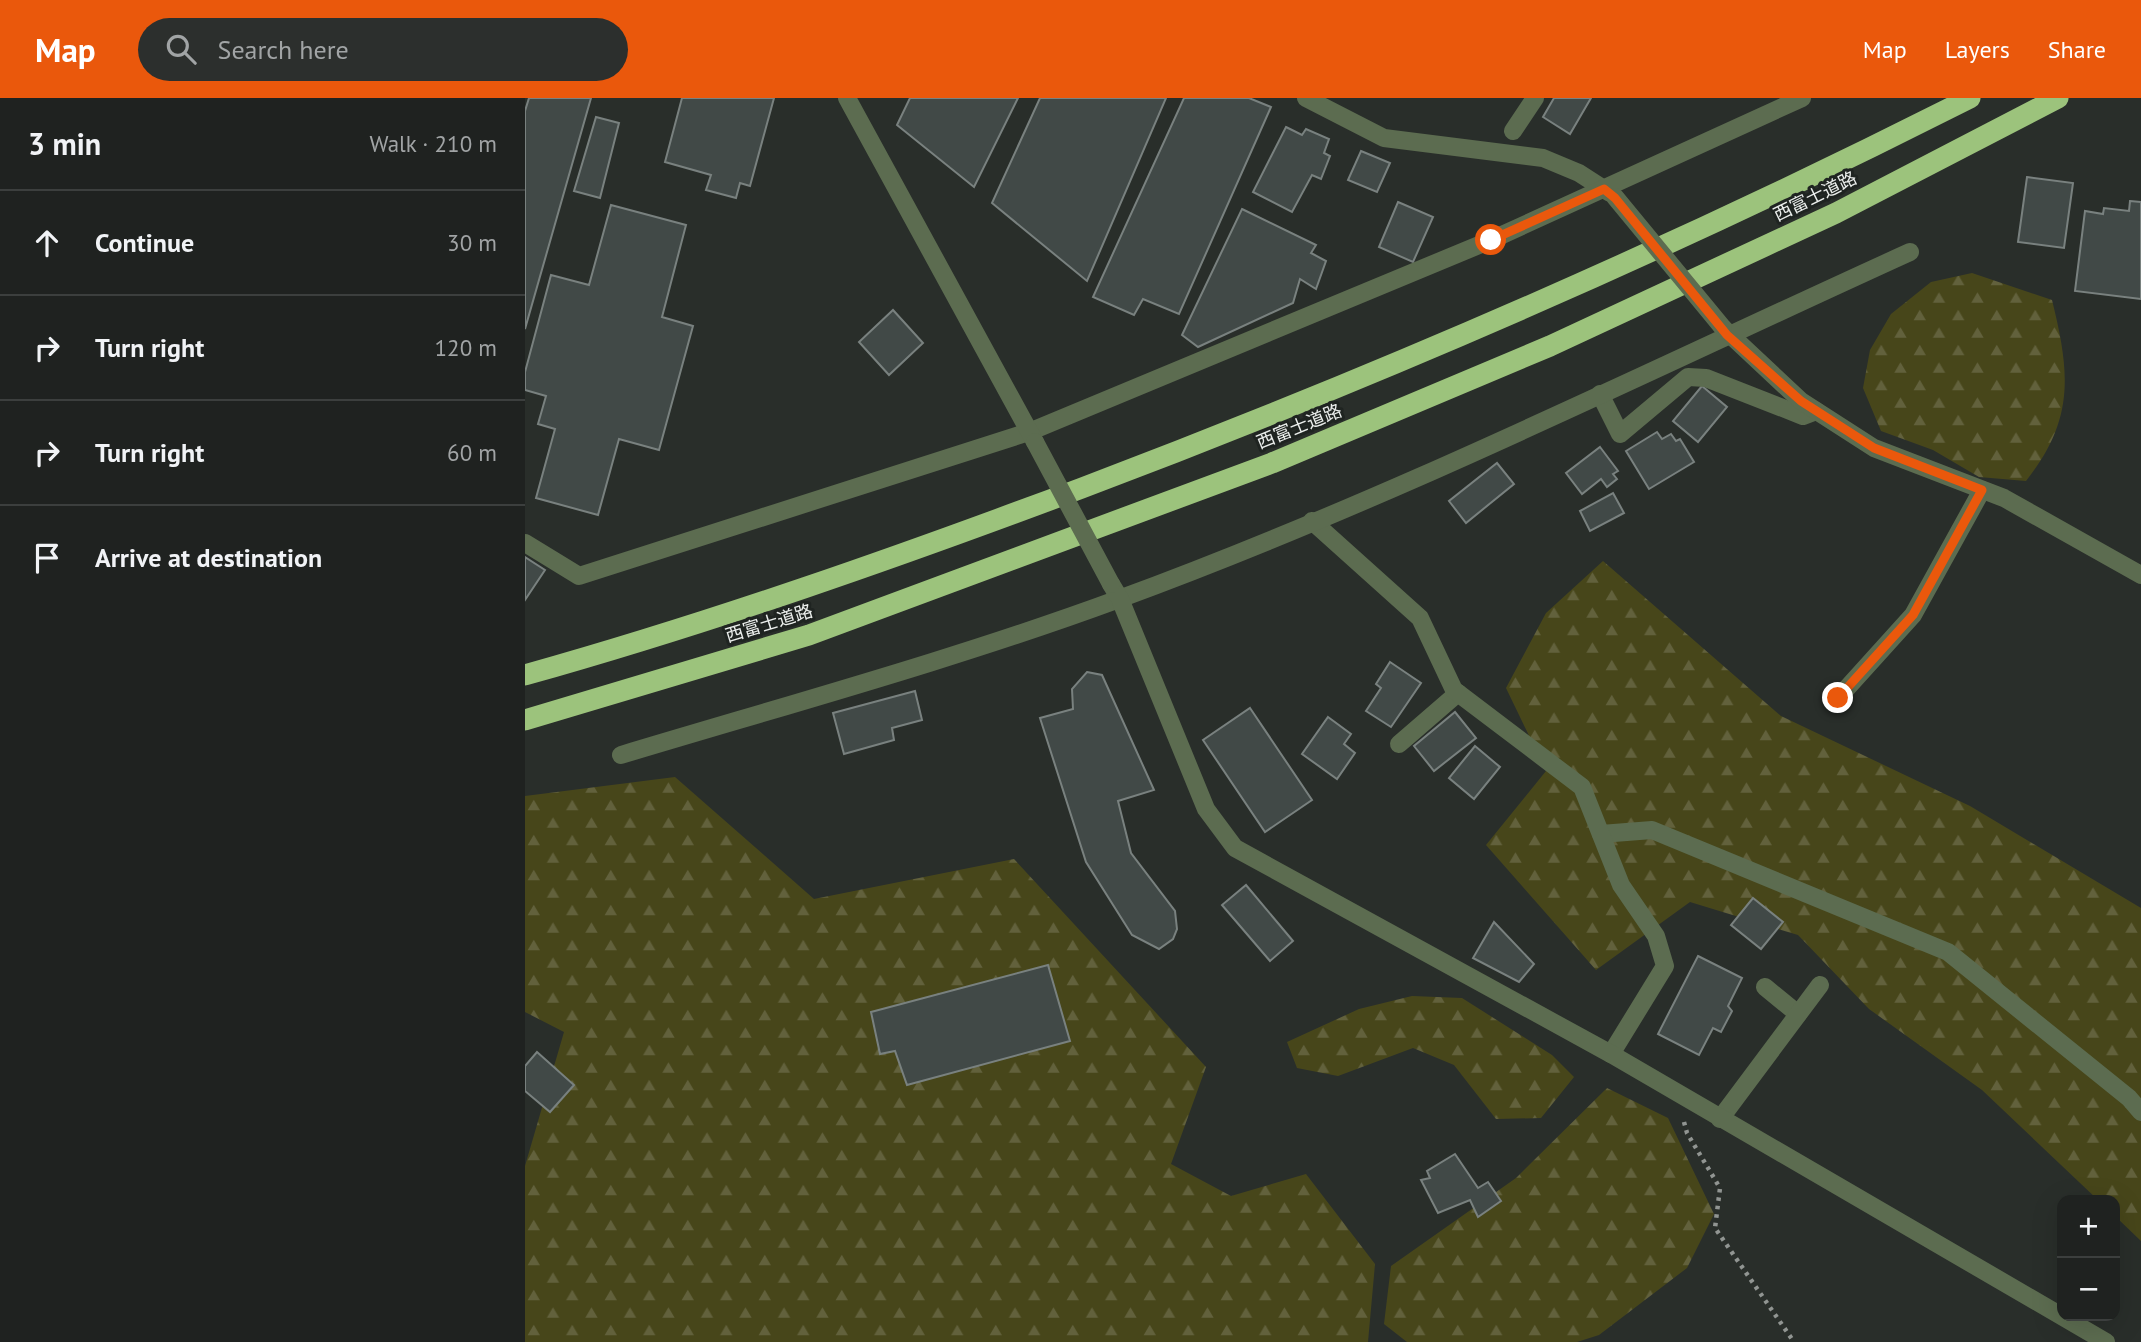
<!DOCTYPE html>
<html lang="en">
<head>
<meta charset="utf-8">
<style>
	body { margin:0; font-family:"PT Sans","Noto Sans JP",sans-serif; background:#2c2f2d; color:#f1f3f6 }
	.controls { position:absolute; right:21px; bottom:21px; display:grid; overflow:hidden; border-radius:14px; box-shadow:0 7px 28px #0002 }
	.controls button { width:63px; height:63px; display:grid; place-items:center; padding:0; border:0; border-bottom:2px solid #3c3f3e; background:#1f2220; color:#f1f3f6; font:35px sans-serif }
	.stop { position:absolute; width:21px; height:21px; margin:-16px; border:5px solid #ea580c; border-radius:50%; background:#fff }
	.stop.end { background:#ea580c; border-color:#fff; box-shadow:0 2px 7px #0008 }
	.list { margin:0; padding:0; list-style:none }
	h2 { display:flex; justify-content:space-between; align-items:center; height:91px; margin:0; padding:0 28px; font-size:30px }
	h2 small { font-size:23px; font-weight:400; color:#a1a4a5 }
	.list li { display:grid; grid-template-columns:46px 1fr auto; gap:21px; align-items:center; box-sizing:border-box; height:105px; padding:0 28px; border-top:2px solid #3c3f3e }
	.list b { display:block; font-size:26px; white-space:nowrap }
	.list em { font-size:23px; font-style:normal; color:#a1a4a5 }
	.icon { flex:none; width:38px; height:38px; fill:none; stroke:currentColor; stroke-width:2; stroke-linecap:round; stroke-linejoin:round }
	.map { position:relative; flex:none; width:1616px; height:1244px; overflow:hidden }
	header { display:flex; align-items:center; gap:42px; box-sizing:border-box; height:98px; padding:0 35px; background:#ea580c; color:#fff }
	header strong { font-size:33px }
	nav { display:flex; gap:38px; margin-inline-start:auto; font-size:24px }
	.search { width:490px; height:63px; background:#2c2f2d; display:flex; align-items:center; gap:18px; box-sizing:border-box; padding:0 24px; border-radius:38px; color:#a1a4a5; font-size:26px }
	main { display:flex }
	aside { flex:1; background:#1f2220 }
	.map>svg:first-child { display:block }
	.forest { fill:url(#forest-firs) }
	.building { fill:#414947; stroke:#79817f; stroke-width:2 }
	.lines { fill:none; stroke-linecap:round; stroke-linejoin:round }
	.path { stroke:#919592; stroke-width:4.5; stroke-dasharray:3.5 5; stroke-linecap:butt }
	.service { stroke:#5c6c50; stroke-width:18 }
	.minor { stroke:#5c6c50; stroke-width:18 }
	.tertiary { stroke:#5c6c50; stroke-width:18 }
	.motorway { stroke:#9cc37c; stroke-width:21 }
	.minor-bridge { stroke:#5c6c50; stroke-width:18 }
	.tertiary-bridge { stroke:#5c6c50; stroke-width:18 }
	.route { stroke:#ea580c; stroke-width:9 }
	.labels { text-anchor:middle; dominant-baseline:central; stroke-width:6; stroke-linejoin:round; paint-order:stroke }
	.street-label { font-size:18px; fill:#ecefed; stroke:#1f2421 }
</style>
</head>
<body>
<header>
<strong>Map</strong>
<div class="search"><svg class="icon" aria-label="search" viewBox="0 0 24 24"><circle cx="10" cy="10" r="6"/><path d="M15 15l6 6"/></svg>Search here</div>
<nav><a>Map</a><a>Layers</a><a>Share</a></nav>
</header>
<main>
<aside>
<h2>3 min<small>Walk · 210 m</small></h2>
<ul class="list">
<li><svg class="icon" aria-label="ahead" viewBox="0 0 24 24"><path d="M12 20V5M6 11l6-6 6 6"/></svg><div><b>Continue</b></div><em>30 m</em></li>
<li><svg class="icon" aria-label="right" viewBox="0 0 24 24"><path d="M7 20v-9h11M14 6l5 5-5 5"/></svg><div><b>Turn right</b></div><em>120 m</em></li>
<li><svg class="icon" aria-label="right" viewBox="0 0 24 24"><path d="M7 20v-9h11M14 6l5 5-5 5"/></svg><div><b>Turn right</b></div><em>60 m</em></li>
<li><svg class="icon" aria-label="arrive" viewBox="0 0 24 24"><path d="M6 21V4h12l-3 4 3 4H6"/></svg><div><b>Arrive at destination</b></div></li>
</ul>
</aside>
<div class="map">
<svg width="1616" height="1244" viewBox="0 0 1616 1244">
	<defs>
		<pattern id="forest-firs" width="22" height="20" patternUnits="userSpaceOnUse" patternTransform="scale(1.75)"><rect width="22" height="20" fill="#47461a"/><path d="M5 1l3.5 6h-7zM16 11l3.5 6h-7z" fill="#62613c"/></pattern>
	</defs>
	<rect width="100%" height="100%" fill="#292e2a"/>
	<!-- forest -->
	<g class="forest">
		<path d="M1447,175L1527,202C1545,275 1550,321 1501,383L1454,379L1408,352L1356,333L1338,290L1345,252L1366,216L1406,184Z"/>
		<path d="M1078,463L1256,618L1445,708L1616,810V1143L1590,1118V1102H1573L1457,992L1344,911L1273,837L1165,804L1071,872L961,747L1021,673L981,590L1021,515Z"/>
		<path d="M150,679L289,801L489,761L681,969L646,1066L706,1098L781,1076L850,1166L843,1244H0V1068L39,934L0,914V698Z"/>
		<path d="M887,898L937,900L1027,957L1049,979L1016,1020L971,1021L929,967L888,950L813,978L772,970L762,944L834,911Z"/>
		<path d="M1082,990L1143,1020L1189,1116L1162,1170L1074,1237L1052,1244H882L859,1226L866,1168L991,1080Z"/>
	</g>
	<!-- building -->
	<g class="building">
		<path d="M4,0H66L0,231V13Z"/>
		<path d="M157,0H249L225,88L215,85L211,100L181,92L186,77L140,64Z"/>
		<path d="M385,0H493L449,89L372,27Z"/>
		<path d="M515,0H641L562,183L467,105Z"/>
		<path d="M659,0H724L746,9L654,216L618,201L609,217L568,199Z"/>
		<path d="M1029,0H1066L1045,36L1018,19Z"/>
		<path d="M71,19L94,25L75,100L49,93Z"/>
		<path d="M761,29L777,37L781,31L804,41L799,55L805,58L796,81L787,77L767,114L728,94Z"/>
		<path d="M836,53L865,65L852,94L823,82Z"/>
		<path d="M1502,79L1548,85L1539,150L1493,144Z"/>
		<path d="M1605,103L1616,104V201L1550,193L1560,113L1578,116L1579,110L1604,113Z"/>
		<path d="M873,104L908,119L888,164L854,149Z"/>
		<path d="M86,107L161,127L137,219L168,228L134,352L94,341L73,417L11,400L30,331L13,326L21,298L0,292V274L26,177L64,187Z"/>
		<path d="M717,111L791,147L786,155L801,163L791,191L775,181L768,205L673,249L657,237Z"/>
		<path d="M368,212L398,245L364,277L334,244Z"/>
		<path d="M1177,288L1202,309L1173,344L1148,323Z"/>
		<path d="M1132,334L1137,341L1146,336L1151,343L1155,341L1169,364L1124,391L1101,353Z"/>
		<path d="M1075,349L1093,373L1088,376L1092,381L1082,389L1076,381L1057,396L1041,375Z"/>
		<path d="M972,365L989,386L941,425L924,403Z"/>
		<path d="M1088,395L1099,415L1065,433L1055,413Z"/>
		<path d="M0,459L20,472L0,502Z"/>
		<path d="M865,564L896,585L866,629L841,613L856,590L851,586Z"/>
		<path d="M562,574L577,577L629,692L593,703L606,755L650,813L652,831L648,841L634,851L607,837L561,764L515,620L548,611L547,591Z"/>
		<path d="M390,593L397,622L367,630L369,642L319,656L308,615Z"/>
		<path d="M725,610L787,702L740,734L678,642Z"/>
		<path d="M930,614L951,640L909,673L889,648Z"/>
		<path d="M803,619L826,636L819,646L830,655L812,681L777,656Z"/>
		<path d="M950,648L975,669L949,701L924,680Z"/>
		<path d="M721,787L768,843L745,863L697,807Z"/>
		<path d="M1228,800L1258,824L1236,851L1206,827Z"/>
		<path d="M969,824L1009,866L994,884L948,860Z"/>
		<path d="M1173,858L1217,880L1203,908L1207,913L1196,934L1188,930L1174,957L1133,936Z"/>
		<path d="M523,867L545,943L382,987L370,953L355,956L346,914Z"/>
		<path d="M12,954L49,987L25,1014L0,993V968Z"/>
		<path d="M930,1056L953,1090L963,1084L976,1103L953,1119L945,1102L913,1115L896,1082L905,1080L902,1073Z"/>
	</g>
	<g class="lines">
		<!-- path -->
		<path class="path" d="M1159,1024L1162,1035L1195,1090L1190,1130L1269,1244"/>
		<!-- service -->
		<g class="service">
			<path d="M1075,296L1095,336L1163,279L1181,280L1278,318L1291,313"/>
			<path d="M1313,600L1388,517L1457,392"/>
			<path d="M874,646L933,595"/>
			<path d="M1076,736L1127,732L1423,854L1604,1000L1616,1014"/>
		</g>
		<!-- minor -->
		<g class="minor">
			<path d="M781,0L859,40L1018,60L1054,75L1085,95"/>
			<path d="M988,33L1010,0"/>
			<path d="M1198,230L1276,303L1349,350L1479,400L1616,477"/>
			<path d="M787,423L895,520L929,592L1057,689L1096,787L1131,838L1140,868L1086,956"/>
			<path d="M0,445L54,478L504,334L966,142L1277,0"/>
			<path d="M96,657C262,607 431,561 594,501C864,402 1123,273 1385,154"/>
			<path d="M1240,889L1273,916"/>
			<path d="M1195,1021L1295,887"/>
		</g>
		<!-- tertiary -->
		<g class="tertiary">
			<path d="M322,0L510,344"/>
			<path d="M586,486L595,501L681,711L710,750L1086,956L1581,1244"/>
		</g>
		<!-- motorway -->
		<g class="motorway">
			<path d="M0,577C189,524 373,459 557,390C861,275 1155,147 1445,0"/>
			<path d="M0,622L284,537L747,365L1025,248L1311,115L1533,0"/>
		</g>
		<!-- minor-bridge -->
		<path class="minor-bridge" d="M1090,99L1198,230"/>
		<!-- tertiary-bridge -->
		<path class="tertiary-bridge" d="M510,344L586,486"/>
	</g>
	<g class="lines">
		<!-- route -->
		<path class="route" d="M966,142L1079,91L1090,100L1202,237L1276,303L1349,350L1457,392L1388,517L1313,600"/>
	</g>
	<g class="labels">
		<!-- street labels -->
		<g class="street-label">
			<text transform="translate(1290 98) rotate(-26)">西富士道路</text>
			<text transform="translate(774 328) rotate(-22)">西富士道路</text>
			<text transform="translate(244 525) rotate(-17)">西富士道路</text>
		</g>
	</g>
</svg>
<div class="controls">
<button>+</button>
<button>−</button>
</div>
<div class="stop" style="left:966px;top:142px"></div>
<div class="stop end" style="left:1313px;top:600px"></div>
</div>
</main>
</body>
</html>
